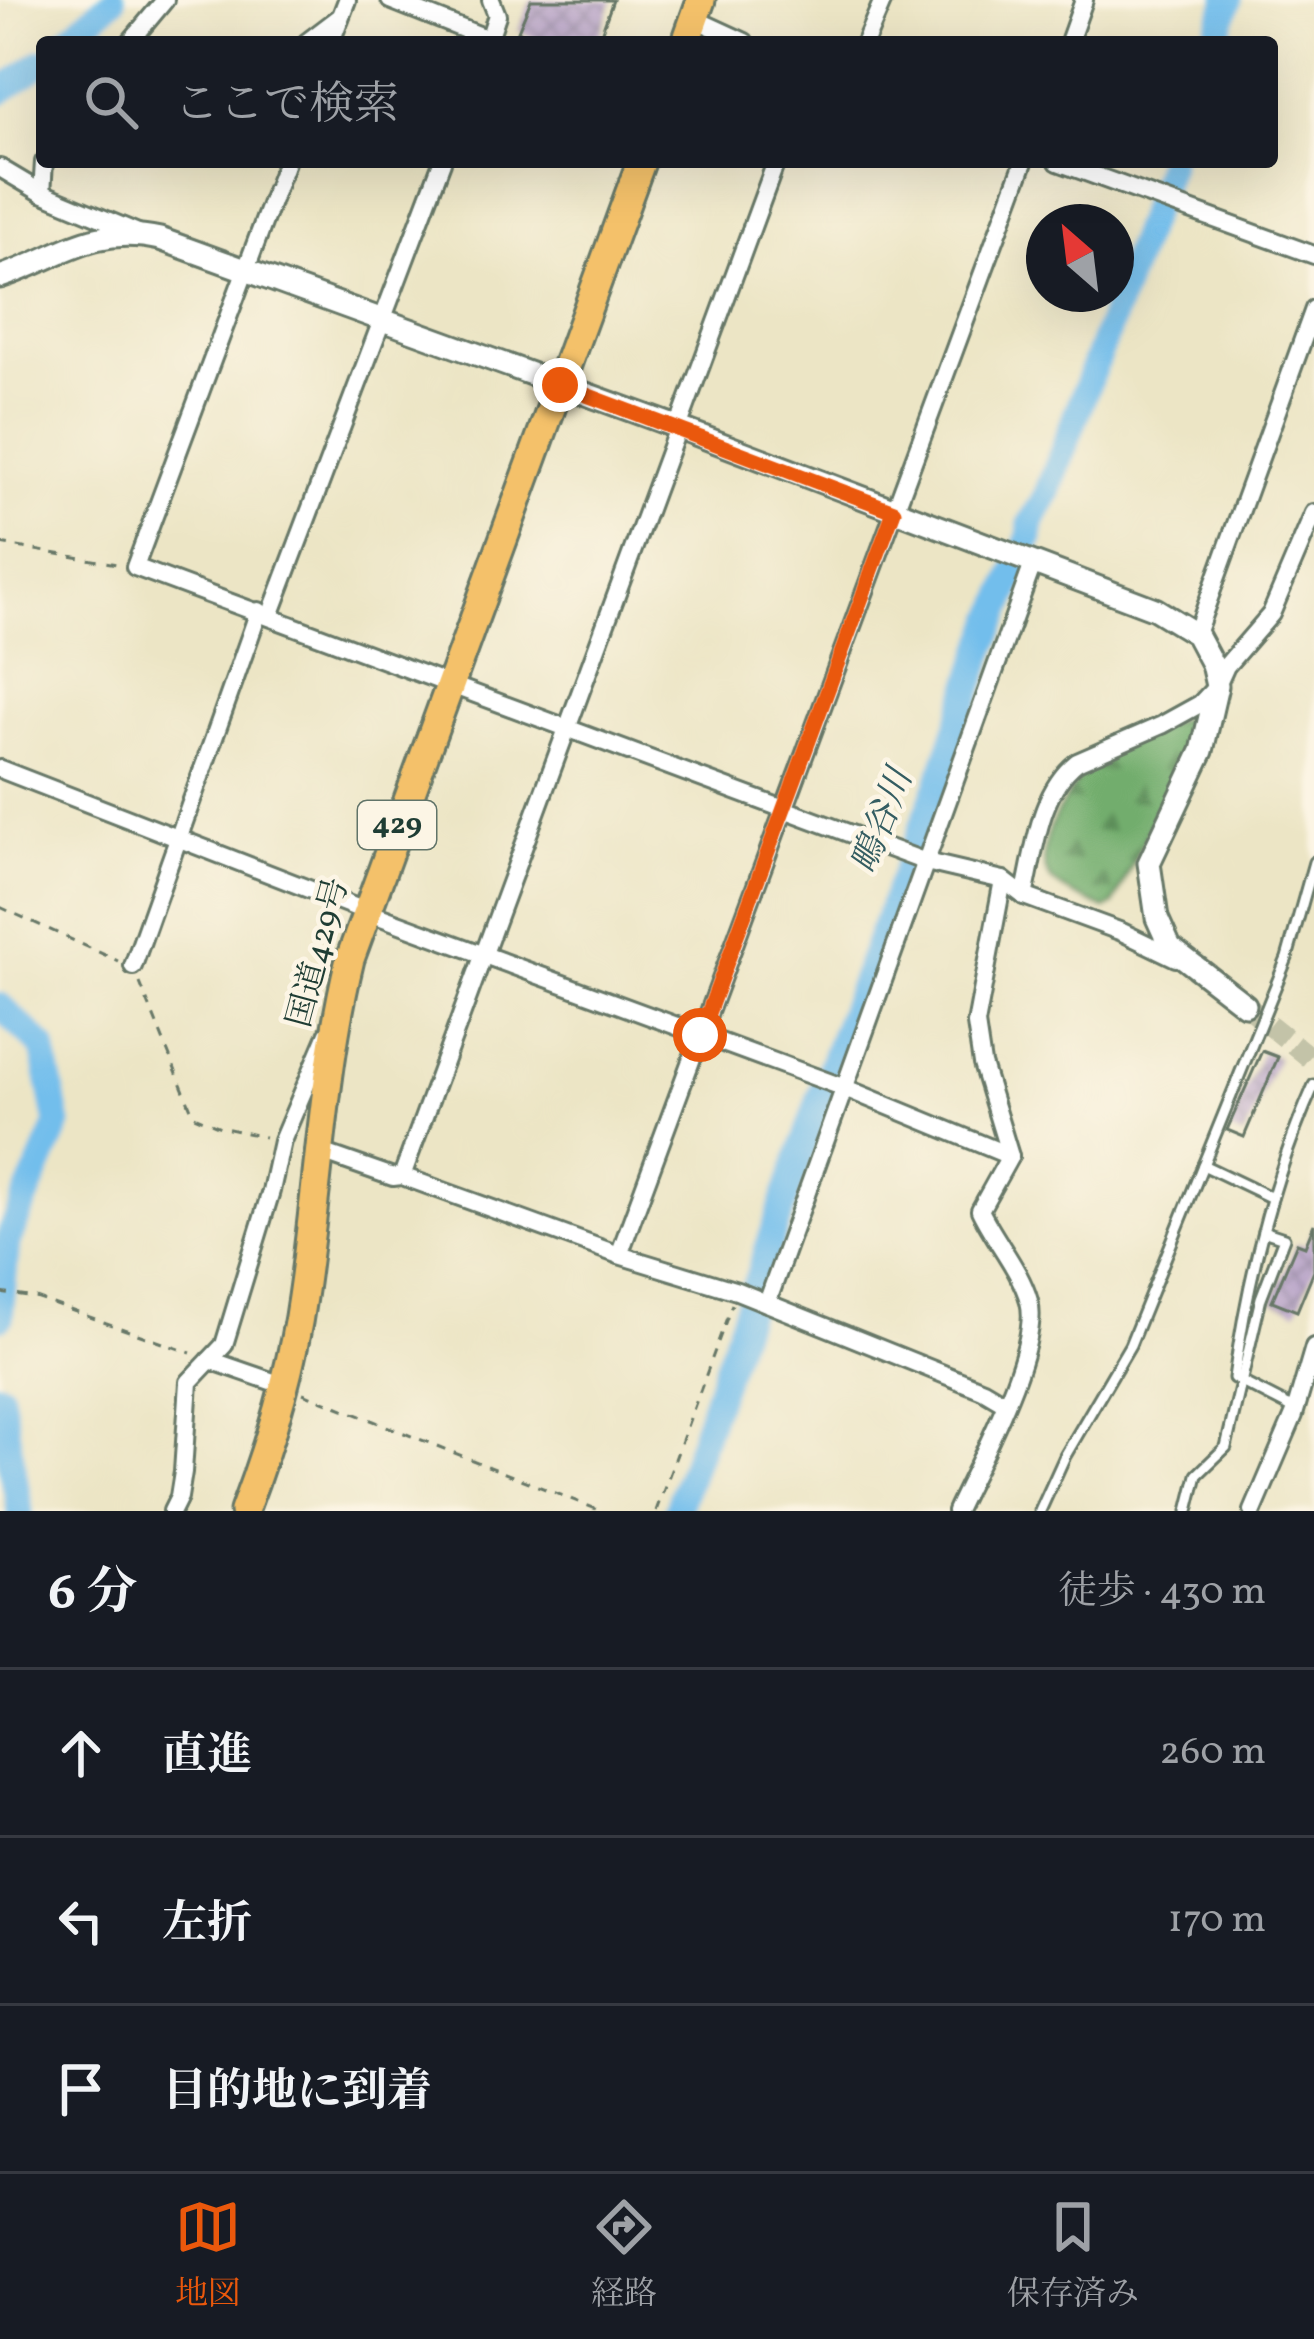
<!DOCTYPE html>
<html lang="ja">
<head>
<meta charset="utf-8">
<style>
	body { margin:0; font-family:Vollkorn,"Noto Serif JP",serif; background:#20242c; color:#f1f3f6 }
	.compass { position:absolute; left:1026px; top:204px; width:108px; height:108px; border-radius:50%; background:#171b24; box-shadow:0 12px 48px #0002; rotate:332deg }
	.stop { position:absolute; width:36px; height:36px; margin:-27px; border:9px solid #ea580c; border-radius:50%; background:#fff }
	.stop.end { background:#ea580c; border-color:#fff; box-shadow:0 3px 12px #0008 }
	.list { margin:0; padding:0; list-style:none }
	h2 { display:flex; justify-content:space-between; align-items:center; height:156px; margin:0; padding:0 48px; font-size:51px }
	h2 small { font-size:39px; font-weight:400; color:#9ea1a6 }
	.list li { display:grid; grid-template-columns:78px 1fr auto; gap:36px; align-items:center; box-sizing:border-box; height:168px; padding:0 48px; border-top:3px solid #363941 }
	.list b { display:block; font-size:45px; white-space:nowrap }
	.list em { font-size:39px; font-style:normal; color:#9ea1a6 }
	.icon { flex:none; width:66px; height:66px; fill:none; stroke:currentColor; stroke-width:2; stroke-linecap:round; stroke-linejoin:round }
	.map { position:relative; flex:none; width:1314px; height:1511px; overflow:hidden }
	.search { position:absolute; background:#171b24; box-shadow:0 12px 48px #0002; left:36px; right:36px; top:36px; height:132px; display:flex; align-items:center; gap:30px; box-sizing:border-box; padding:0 42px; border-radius:12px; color:#9ea1a6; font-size:45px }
	.sheet { height:660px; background:#171b24 }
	nav { display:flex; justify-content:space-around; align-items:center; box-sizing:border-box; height:168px; border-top:3px solid #363941; background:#171b24; font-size:33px; color:#9ea1a6 }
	nav a { display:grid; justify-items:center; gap:6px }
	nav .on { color:#ea580c }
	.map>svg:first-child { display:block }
	.forest { fill:url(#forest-firs); stroke:#487550; stroke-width:3 }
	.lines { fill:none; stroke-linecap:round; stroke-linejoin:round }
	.river { stroke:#72beec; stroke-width:27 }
	.building { fill:url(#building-cross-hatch) }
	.tertiary-tunnel { stroke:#c3c3a8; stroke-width:21; stroke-dasharray:21 10; stroke-linecap:butt }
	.service-casing { stroke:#677867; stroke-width:15 }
	.minor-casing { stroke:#677867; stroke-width:22 }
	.tertiary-casing { stroke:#677867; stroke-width:27 }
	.trunk-casing { stroke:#677867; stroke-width:33 }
	.path { stroke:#677867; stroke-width:3; stroke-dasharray:9 9; stroke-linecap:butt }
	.service { stroke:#fff; stroke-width:9 }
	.minor { stroke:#fff; stroke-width:16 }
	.tertiary { stroke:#fff; stroke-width:21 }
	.trunk { stroke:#f4c16b; stroke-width:27 }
	.route { stroke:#ea580c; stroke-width:15 }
	.labels { text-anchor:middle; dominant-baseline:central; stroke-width:9; stroke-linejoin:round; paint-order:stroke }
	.shield { fill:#fcf5e5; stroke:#617469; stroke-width:3 }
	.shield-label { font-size:30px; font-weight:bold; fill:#1f3d34 }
	.street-label { font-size:33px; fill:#1f3d34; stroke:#fcf5e5 }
	.water-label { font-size:36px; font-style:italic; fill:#345d62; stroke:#fcf5e5 }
</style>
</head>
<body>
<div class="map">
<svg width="1314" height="1511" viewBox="0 0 1314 1511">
	<defs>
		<pattern id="forest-firs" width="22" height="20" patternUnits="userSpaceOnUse" patternTransform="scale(3)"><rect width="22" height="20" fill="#72ad6d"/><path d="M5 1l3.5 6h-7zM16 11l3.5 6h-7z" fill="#5d8e5a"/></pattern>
		<pattern id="building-cross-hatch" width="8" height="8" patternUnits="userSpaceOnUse" patternTransform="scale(3)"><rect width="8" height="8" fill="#b29dc6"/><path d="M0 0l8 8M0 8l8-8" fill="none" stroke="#9081a2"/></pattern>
	</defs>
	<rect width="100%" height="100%" fill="#fcf5e5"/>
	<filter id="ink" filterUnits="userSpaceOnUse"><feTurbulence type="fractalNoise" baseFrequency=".00833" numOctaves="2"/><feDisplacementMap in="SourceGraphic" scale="24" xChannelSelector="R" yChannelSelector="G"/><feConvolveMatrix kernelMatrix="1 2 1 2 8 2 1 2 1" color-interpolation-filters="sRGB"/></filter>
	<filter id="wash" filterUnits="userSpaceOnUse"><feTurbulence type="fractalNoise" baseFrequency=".004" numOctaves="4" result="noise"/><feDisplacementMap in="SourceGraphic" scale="48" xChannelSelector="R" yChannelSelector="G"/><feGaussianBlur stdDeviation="2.7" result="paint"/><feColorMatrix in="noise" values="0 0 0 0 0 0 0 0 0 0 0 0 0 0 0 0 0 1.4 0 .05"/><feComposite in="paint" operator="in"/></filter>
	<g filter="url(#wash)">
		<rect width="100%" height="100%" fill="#ece5c5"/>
		<!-- forest -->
		<path class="forest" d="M1196,713L1202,717L1113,905L1105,909C1089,901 1059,891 1049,877C1027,842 1081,768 1110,750C1136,734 1168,725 1196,713Z"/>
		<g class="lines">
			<!-- river -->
			<g class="river">
				<path d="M65,42L112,0"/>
				<path d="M1214,42L1229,0"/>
				<path d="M0,92L42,62"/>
				<path d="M0,1006L43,1047L58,1124L7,1242L0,1317"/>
				<path d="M0,1395L20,1511"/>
				<path d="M677,1511L833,1060L938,786L983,651L1030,537L1031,523L1047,494L1169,162"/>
			</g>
		</g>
		<g id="blocks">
			<!-- building -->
			<g class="building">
				<path d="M531,0H613L598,42H542L518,31Z"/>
				<path d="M1262,1051L1278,1057L1244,1137L1227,1130Z"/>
				<path d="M1314,1224V1270L1297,1311L1272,1301L1297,1243L1305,1246Z"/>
			</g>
		</g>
	</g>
	<g filter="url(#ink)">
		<use href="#blocks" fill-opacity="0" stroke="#677867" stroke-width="3"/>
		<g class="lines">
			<!-- tertiary-tunnel -->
			<path class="tertiary-tunnel" d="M1245,1005L1314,1061"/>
			<!-- service casing -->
			<g class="service-casing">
				<g id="service">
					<path d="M1203,1165L1272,1198"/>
					<path d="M1296,1410L1234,1378C1248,1276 1272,1179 1314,1085"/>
					<path d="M1040,1511L1065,1456L1130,1345L1287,958L1314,862"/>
					<path d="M1188,1511L1197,1475L1226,1447L1261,1298L1284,1238L1263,1231"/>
				</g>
			</g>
			<!-- minor casing -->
			<g class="minor-casing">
				<g id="minor">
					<path d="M390,0L496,42"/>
					<path d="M695,19L745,42"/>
					<path d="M130,42L165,0"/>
					<path d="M307,42L340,17"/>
					<path d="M331,42L347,0"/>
					<path d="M488,42L497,15L491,0"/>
					<path d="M865,42L883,0"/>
					<path d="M1069,42L1084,0"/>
					<path d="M286,162L135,567L926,862L1003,880L1024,896L1122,932L1176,958"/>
					<path d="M1058,162L1314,255"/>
					<path d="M0,168L42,193L140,234"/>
					<path d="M42,193L44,162"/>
					<path d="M270,616L442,162"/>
					<path d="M1196,634L1314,309"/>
					<path d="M0,769L365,911L845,1088L1010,1156"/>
					<path d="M1024,896C1035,851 1038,793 1077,762L1162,725L1200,704L1217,686L1226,666L1271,614L1314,513"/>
					<path d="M133,966L259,611"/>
					<path d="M319,1151L393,1177L402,1176L619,1255L737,1291L983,1390L1005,1403"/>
					<path d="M402,1176L776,162"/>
					<path d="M619,1255L1024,162"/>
					<path d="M767,1303L1034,561"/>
					<path d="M210,1360L285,1386"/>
					<path d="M172,1511L179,1497L183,1472L189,1382L224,1345L271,1191L282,1141L328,1033"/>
					<path d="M956,1511C977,1465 1042,1347 1029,1301C1020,1269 994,1240 980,1210L1010,1156L982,1064L976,1024L1003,880"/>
					<path d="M1253,1511L1294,1415L1314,1347"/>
				</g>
			</g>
			<!-- tertiary casing -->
			<g class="tertiary-casing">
				<path id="tertiary" d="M0,277C61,257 91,224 160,239L677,427L1155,609L1196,634L1212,664L1217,686L1202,751L1149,863L1157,918L1170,947L1245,1005"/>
			</g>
			<!-- trunk casing -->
			<g class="trunk-casing">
				<g id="trunk">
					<path d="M686,42L701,0"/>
					<path d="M244,1511C270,1442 292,1370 302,1297C319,1184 323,1070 350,959L641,162"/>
				</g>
			</g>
			<!-- path -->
			<g class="path">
				<path d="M0,544L122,565"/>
				<path d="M0,907L118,961"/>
				<path d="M140,983L194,1116L220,1127L265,1137"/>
				<path d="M0,1293L36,1298L191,1353"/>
				<path d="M303,1393L601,1511"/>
				<path d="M656,1511L732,1304"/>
			</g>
			<!-- service -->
			<use href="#service" class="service"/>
			<!-- minor -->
			<use href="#minor" class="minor"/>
			<!-- tertiary -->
			<use href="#tertiary" class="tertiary"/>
			<!-- trunk -->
			<use href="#trunk" class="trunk"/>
		</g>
	</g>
	<g class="lines" filter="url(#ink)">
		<!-- route -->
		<path class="route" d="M560,385L894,511L700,1035"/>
	</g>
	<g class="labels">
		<!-- shield labels -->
		<rect class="shield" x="358" y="801" width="78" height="48" rx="9"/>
		<g class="shield-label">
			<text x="397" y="825">429</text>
		</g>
		<!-- street labels -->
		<g class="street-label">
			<text transform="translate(320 953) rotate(-75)">国道429号</text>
		</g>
		<!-- water labels -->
		<g class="water-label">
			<text transform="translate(884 822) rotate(-69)">鴫谷川</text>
		</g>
	</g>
</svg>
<svg class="compass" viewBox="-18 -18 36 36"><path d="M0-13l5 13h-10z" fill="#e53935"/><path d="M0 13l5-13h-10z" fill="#9ea1a6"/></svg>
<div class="stop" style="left:700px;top:1035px"></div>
<div class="stop end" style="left:560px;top:385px"></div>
<div class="search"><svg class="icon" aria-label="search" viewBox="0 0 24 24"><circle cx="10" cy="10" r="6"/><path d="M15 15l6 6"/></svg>ここで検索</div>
</div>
<section class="sheet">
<h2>6 分<small>徒歩 · 430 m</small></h2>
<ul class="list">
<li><svg class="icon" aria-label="ahead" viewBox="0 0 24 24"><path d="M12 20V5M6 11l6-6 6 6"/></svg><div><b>直進</b></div><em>260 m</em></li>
<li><svg class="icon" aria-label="left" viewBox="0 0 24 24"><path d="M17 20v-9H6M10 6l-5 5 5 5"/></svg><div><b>左折</b></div><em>170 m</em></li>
<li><svg class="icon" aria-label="arrive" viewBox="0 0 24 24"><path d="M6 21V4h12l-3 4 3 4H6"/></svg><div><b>目的地に到着</b></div></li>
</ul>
</section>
<nav>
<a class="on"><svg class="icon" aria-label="map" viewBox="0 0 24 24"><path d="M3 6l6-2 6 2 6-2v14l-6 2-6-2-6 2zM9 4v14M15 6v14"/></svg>地図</a>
<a><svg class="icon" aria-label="directions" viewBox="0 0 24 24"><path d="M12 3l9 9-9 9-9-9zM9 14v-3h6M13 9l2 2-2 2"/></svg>経路</a>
<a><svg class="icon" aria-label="saved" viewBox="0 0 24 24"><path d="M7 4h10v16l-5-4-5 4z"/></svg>保存済み</a>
</nav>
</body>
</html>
